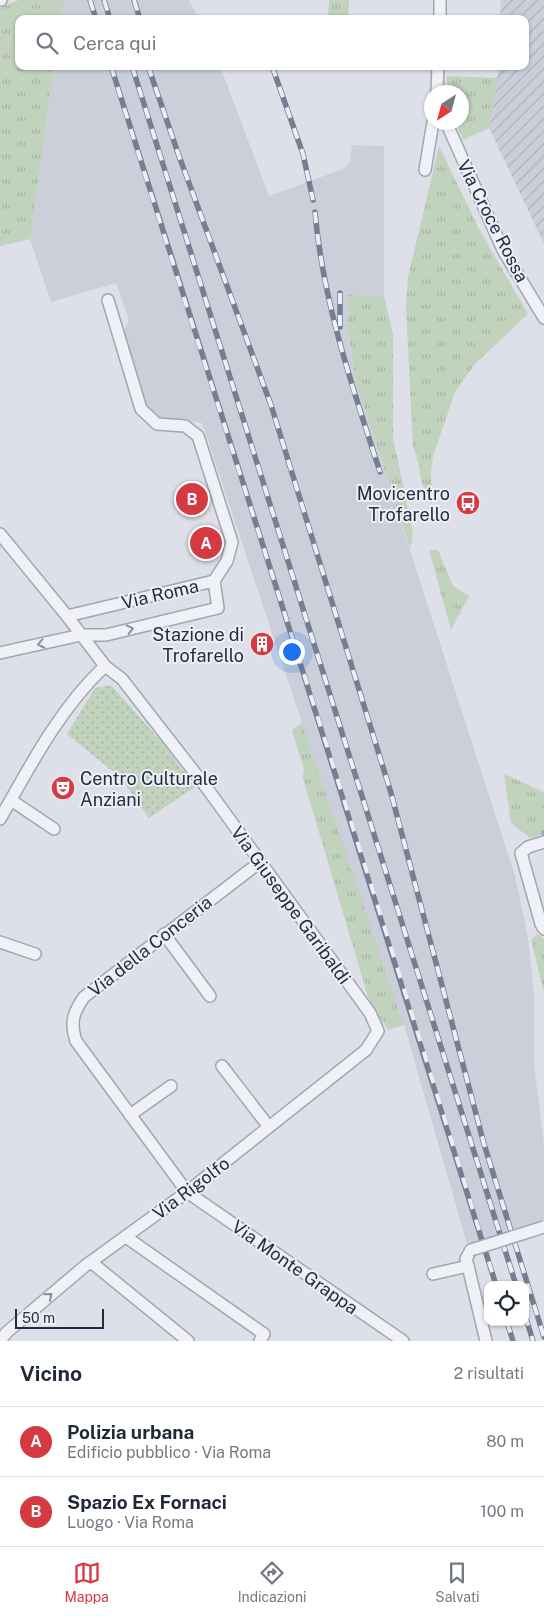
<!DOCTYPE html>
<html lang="it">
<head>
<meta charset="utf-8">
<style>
	body { margin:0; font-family:"Public Sans",sans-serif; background:#f2f2f3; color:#1f2937 }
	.controls { position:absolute; right:15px; bottom:15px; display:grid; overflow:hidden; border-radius:10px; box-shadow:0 1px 4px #0004 }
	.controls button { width:45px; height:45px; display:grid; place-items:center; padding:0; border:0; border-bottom:1px solid #e0e1e3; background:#fff; color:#1f2937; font:25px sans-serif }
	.compass { position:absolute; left:424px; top:85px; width:45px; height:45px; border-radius:50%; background:#fff; box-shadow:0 1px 4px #0004; rotate:216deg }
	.scale { position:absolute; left:15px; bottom:12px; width:89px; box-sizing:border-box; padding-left:5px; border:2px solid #252c3f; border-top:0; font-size:14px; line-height:18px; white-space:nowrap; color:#252c3f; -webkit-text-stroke:4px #eceff5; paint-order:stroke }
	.you { position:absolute; left:291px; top:651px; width:18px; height:18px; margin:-12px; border:4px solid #fff; border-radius:50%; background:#1a73e8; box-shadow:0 0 0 8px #1a73e833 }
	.badge { display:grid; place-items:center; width:32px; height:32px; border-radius:50%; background:#d53a43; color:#fff; font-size:16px; font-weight:700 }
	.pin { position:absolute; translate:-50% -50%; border:2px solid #fff; box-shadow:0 1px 5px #0006 }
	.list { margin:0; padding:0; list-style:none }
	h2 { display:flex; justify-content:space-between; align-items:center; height:65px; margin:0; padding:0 20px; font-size:21px }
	h2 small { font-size:16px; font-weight:400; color:#747a83 }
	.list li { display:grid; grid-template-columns:32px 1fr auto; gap:15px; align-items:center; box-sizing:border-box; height:70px; padding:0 20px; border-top:1px solid #e0e1e3 }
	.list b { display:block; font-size:19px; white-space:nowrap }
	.list p { margin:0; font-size:16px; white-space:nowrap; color:#747a83 }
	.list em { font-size:16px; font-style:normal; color:#747a83 }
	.icon { flex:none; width:28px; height:28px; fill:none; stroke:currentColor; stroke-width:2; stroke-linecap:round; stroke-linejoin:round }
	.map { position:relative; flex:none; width:544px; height:1341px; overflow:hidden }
	.search { position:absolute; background:#fff; box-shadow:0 1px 4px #0004; left:15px; right:15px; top:15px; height:55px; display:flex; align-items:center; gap:12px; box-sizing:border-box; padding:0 18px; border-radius:10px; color:#747a83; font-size:19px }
	.sheet { height:205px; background:#fff }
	nav { display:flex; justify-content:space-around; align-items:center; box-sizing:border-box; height:70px; border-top:1px solid #e0e1e3; background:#fff; font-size:14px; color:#747a83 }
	nav a { display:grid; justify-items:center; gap:2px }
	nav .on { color:#d53a43 }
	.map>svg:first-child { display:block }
	.built { fill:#cbcfda }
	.industrial { fill:url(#industrial-furrows) }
	.grass { fill:url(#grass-tufts) }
	.park { fill:url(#park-dots) }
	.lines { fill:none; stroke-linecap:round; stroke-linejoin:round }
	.stream { stroke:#95aaca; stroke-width:4 }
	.street-casing { stroke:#a2a6b2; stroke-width:14 }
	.street { stroke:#f0f1f6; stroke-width:11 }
	.rail-casing { stroke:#757e92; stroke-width:5.5 }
	.rail { stroke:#eceff5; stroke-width:4; stroke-dasharray:11; stroke-linecap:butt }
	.street-bridge-casing { stroke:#a2a6b2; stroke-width:14; stroke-linecap:butt }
	.street-bridge { stroke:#f0f1f6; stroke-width:11 }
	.oneway { stroke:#8a8e9a }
	.labels { text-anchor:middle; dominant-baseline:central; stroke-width:4; stroke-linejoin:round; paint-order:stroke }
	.street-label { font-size:18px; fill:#252c3f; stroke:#eceff5 }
	.poi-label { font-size:18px; fill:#252c3f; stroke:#eceff5; text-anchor:end }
</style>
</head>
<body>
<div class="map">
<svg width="544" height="1341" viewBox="0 0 544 1341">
	<defs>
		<pattern id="industrial-furrows" width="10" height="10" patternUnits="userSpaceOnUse" patternTransform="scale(1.25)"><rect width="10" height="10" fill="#cbcfda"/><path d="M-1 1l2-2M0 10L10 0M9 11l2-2" fill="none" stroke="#aeb2bc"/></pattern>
		<pattern id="grass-tufts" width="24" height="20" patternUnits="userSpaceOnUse" patternTransform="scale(1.25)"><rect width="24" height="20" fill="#c1d2bd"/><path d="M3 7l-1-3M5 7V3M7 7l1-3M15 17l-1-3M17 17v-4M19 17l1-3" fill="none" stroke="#a6b4a4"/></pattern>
		<pattern id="park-dots" width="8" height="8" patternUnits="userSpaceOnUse" patternTransform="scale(1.25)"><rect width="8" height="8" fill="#c1d2bd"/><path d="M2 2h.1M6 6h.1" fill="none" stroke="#a6b4a4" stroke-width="1.8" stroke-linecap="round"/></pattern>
	</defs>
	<rect width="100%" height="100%" fill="#dde0e8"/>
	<!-- built -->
	<g class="built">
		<path d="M64,0H189L199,19H61Z"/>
		<path d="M54,66H220L269,196L343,169L350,162L352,145L384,146V296L348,295V329L356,383L515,876L528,937L534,993V1064L544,1144V1225L468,1247L404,1025L388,1030L369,1000L303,778L304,769L292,730L302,723L202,423L157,418L143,402L123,333L129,320L116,283L51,302L30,239Z"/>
	</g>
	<!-- industrial -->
	<path class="industrial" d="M501,0H544V244L489,128L499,66H525V19H500Z"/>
	<!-- grass -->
	<g class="grass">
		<path d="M19,0H64L61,19H19V66H54L30,239L0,246V8Z"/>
		<path d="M329,0H349L348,19H328Z"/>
		<path d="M446,76L498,78L489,128L463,140L456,123L462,122V92H449Z"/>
		<path d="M439,146L479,229L528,314L475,364L455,392L433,456L431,471L432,504C418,484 422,467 413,447L406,307L408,277Z"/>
		<path d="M348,295L384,296L393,335V438L413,533L410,548L356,383L348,329Z"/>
		<path d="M429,550H438L453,586L469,596L451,630Z"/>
		<path d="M302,723L403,1024L388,1030L369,1000L303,778L304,769L292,730Z"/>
		<path d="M504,774L544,792V834L530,838L511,823Z"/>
		<path d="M537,934L544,939V992L531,940Z"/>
	</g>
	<!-- park -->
	<path class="park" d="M111,685L165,746L195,787L149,818L121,778L67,734L95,688Z"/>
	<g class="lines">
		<!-- stream -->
		<path class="stream" d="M543,833L544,832"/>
		<!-- street casing -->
		<g class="street-casing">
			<g id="street">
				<path d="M0,0H1"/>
				<path d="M440,19V0"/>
				<path d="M437,92L438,66"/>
				<path d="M446,122L503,250L544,318"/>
				<path d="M425,170L433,122"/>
				<path d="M108,300L141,409L157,424L185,426L198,436L232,542L227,561L214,581"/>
				<path d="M0,534L67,616L105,666L122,679L209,791L370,1013L378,1031L366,1050L187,1192L85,1266L7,1332L0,1341"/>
				<path d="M0,653L81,635H106L218,608L214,581L67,616"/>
				<path d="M11,800L54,829"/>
				<path d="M0,819C30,766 60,708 105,666"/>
				<path d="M544,842L528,847L521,853L541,924L544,929"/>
				<path d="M260,862L84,997C73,1013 70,1022 76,1041L187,1192L403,1341"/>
				<path d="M164,934L210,996"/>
				<path d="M0,942L35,954"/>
				<path d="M222,1066L269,1127"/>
				<path d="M130,1115L171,1086"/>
				<path d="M126,1237L264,1334L260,1341"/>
				<path d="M471,1250L466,1259L468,1266L486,1341"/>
				<path d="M91,1262L188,1341"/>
				<path d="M433,1274L468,1266"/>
			</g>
		</g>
		<!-- street -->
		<use href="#street" class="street"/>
		<!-- rail casing -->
		<g class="rail-casing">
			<g id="rail">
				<path d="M90,0L96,19"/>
				<path d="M104,0L110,19"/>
				<path d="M134,0L140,19"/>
				<path d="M111,66C238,473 371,877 496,1285"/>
				<path d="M132,66L516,1285"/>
				<path d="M148,66L179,156L271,405L391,793L484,1144L544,1337"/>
				<path d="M272,66L303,154L313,200"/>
				<path d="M315,212C323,302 352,386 380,472"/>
				<path d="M340,293V327"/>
				<path d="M525,1315L533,1341"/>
				<path d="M507,1322L513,1341"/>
			</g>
		</g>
		<!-- rail -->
		<use href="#rail" class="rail"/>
		<!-- street-bridge casing -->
		<g class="street-bridge-casing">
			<path id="street-bridge" d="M471,1250L544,1227"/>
		</g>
		<!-- street-bridge -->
		<use href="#street-bridge" class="street-bridge"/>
	</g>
	<!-- one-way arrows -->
	<defs><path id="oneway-chevron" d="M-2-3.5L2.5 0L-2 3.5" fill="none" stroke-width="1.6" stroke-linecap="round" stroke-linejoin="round" transform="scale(1.25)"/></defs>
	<g class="oneway">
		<use href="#oneway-chevron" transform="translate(130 629) rotate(-13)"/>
		<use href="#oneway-chevron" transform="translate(41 644) rotate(168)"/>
		<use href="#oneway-chevron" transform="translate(49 1296) rotate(-40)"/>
	</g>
	<!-- icons -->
	<defs>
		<g id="bus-disc" transform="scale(1.25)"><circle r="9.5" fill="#d53a43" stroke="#eceff5"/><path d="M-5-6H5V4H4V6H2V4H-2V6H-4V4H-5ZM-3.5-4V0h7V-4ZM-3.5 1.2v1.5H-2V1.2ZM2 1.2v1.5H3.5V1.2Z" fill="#fff"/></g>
		<g id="building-disc" transform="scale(1.25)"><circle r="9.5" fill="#d53a43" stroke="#eceff5"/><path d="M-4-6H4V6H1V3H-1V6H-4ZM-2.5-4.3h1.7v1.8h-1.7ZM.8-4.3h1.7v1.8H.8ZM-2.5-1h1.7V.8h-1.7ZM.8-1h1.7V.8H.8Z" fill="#fff"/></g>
		<g id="theatre-disc" transform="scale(1.25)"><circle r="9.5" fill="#d53a43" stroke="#eceff5"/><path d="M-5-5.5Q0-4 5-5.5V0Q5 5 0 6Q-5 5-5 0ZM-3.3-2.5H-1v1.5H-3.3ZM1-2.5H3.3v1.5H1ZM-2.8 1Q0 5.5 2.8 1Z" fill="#fff"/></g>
	</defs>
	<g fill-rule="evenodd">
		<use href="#bus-disc" x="468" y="503"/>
		<use href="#building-disc" x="262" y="644"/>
		<use href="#theatre-disc" x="63" y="788"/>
	</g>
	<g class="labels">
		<!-- street labels -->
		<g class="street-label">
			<text transform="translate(493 221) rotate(63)">Via Croce Rossa</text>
			<text transform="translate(160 594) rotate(-13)">Via Roma</text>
			<text transform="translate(291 905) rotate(54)">Via Giuseppe Garibaldi</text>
			<text transform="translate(150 946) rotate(-38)">Via della Conceria</text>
			<text transform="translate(191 1188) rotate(-37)">Via Rigolfo</text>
			<text transform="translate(295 1267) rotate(35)">Via Monte Grappa</text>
		</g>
		<!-- poi labels -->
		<g class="poi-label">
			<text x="450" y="493">Movicentro<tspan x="450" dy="21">Trofarello</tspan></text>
			<text x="244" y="634">Stazione di<tspan x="244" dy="21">Trofarello</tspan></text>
			<text x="80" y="778" text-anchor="start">Centro Culturale<tspan x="80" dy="21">Anziani</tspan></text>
		</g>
	</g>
</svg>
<div class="controls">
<button><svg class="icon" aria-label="locate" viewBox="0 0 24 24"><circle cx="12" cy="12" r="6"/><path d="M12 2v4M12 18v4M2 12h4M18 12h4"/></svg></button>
</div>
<svg class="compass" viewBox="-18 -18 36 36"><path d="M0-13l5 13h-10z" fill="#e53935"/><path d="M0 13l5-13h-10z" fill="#747a83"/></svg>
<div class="scale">50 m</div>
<div class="you"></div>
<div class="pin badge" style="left:206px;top:543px">A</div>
<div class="pin badge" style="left:192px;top:499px">B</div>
<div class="search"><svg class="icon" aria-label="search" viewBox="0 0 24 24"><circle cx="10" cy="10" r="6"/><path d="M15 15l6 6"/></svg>Cerca qui</div>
</div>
<section class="sheet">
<h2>Vicino<small>2 risultati</small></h2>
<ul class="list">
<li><span class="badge">A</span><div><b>Polizia urbana</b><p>Edificio pubblico · Via Roma</p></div><em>80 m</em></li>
<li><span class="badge">B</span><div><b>Spazio Ex Fornaci</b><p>Luogo · Via Roma</p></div><em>100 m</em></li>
</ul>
</section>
<nav>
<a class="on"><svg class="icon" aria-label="map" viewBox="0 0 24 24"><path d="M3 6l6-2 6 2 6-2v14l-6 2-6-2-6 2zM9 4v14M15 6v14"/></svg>Mappa</a>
<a><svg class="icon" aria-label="directions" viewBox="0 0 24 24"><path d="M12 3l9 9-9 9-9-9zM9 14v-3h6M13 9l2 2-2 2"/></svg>Indicazioni</a>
<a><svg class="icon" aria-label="saved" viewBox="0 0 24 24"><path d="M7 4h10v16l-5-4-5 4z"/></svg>Salvati</a>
</nav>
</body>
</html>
